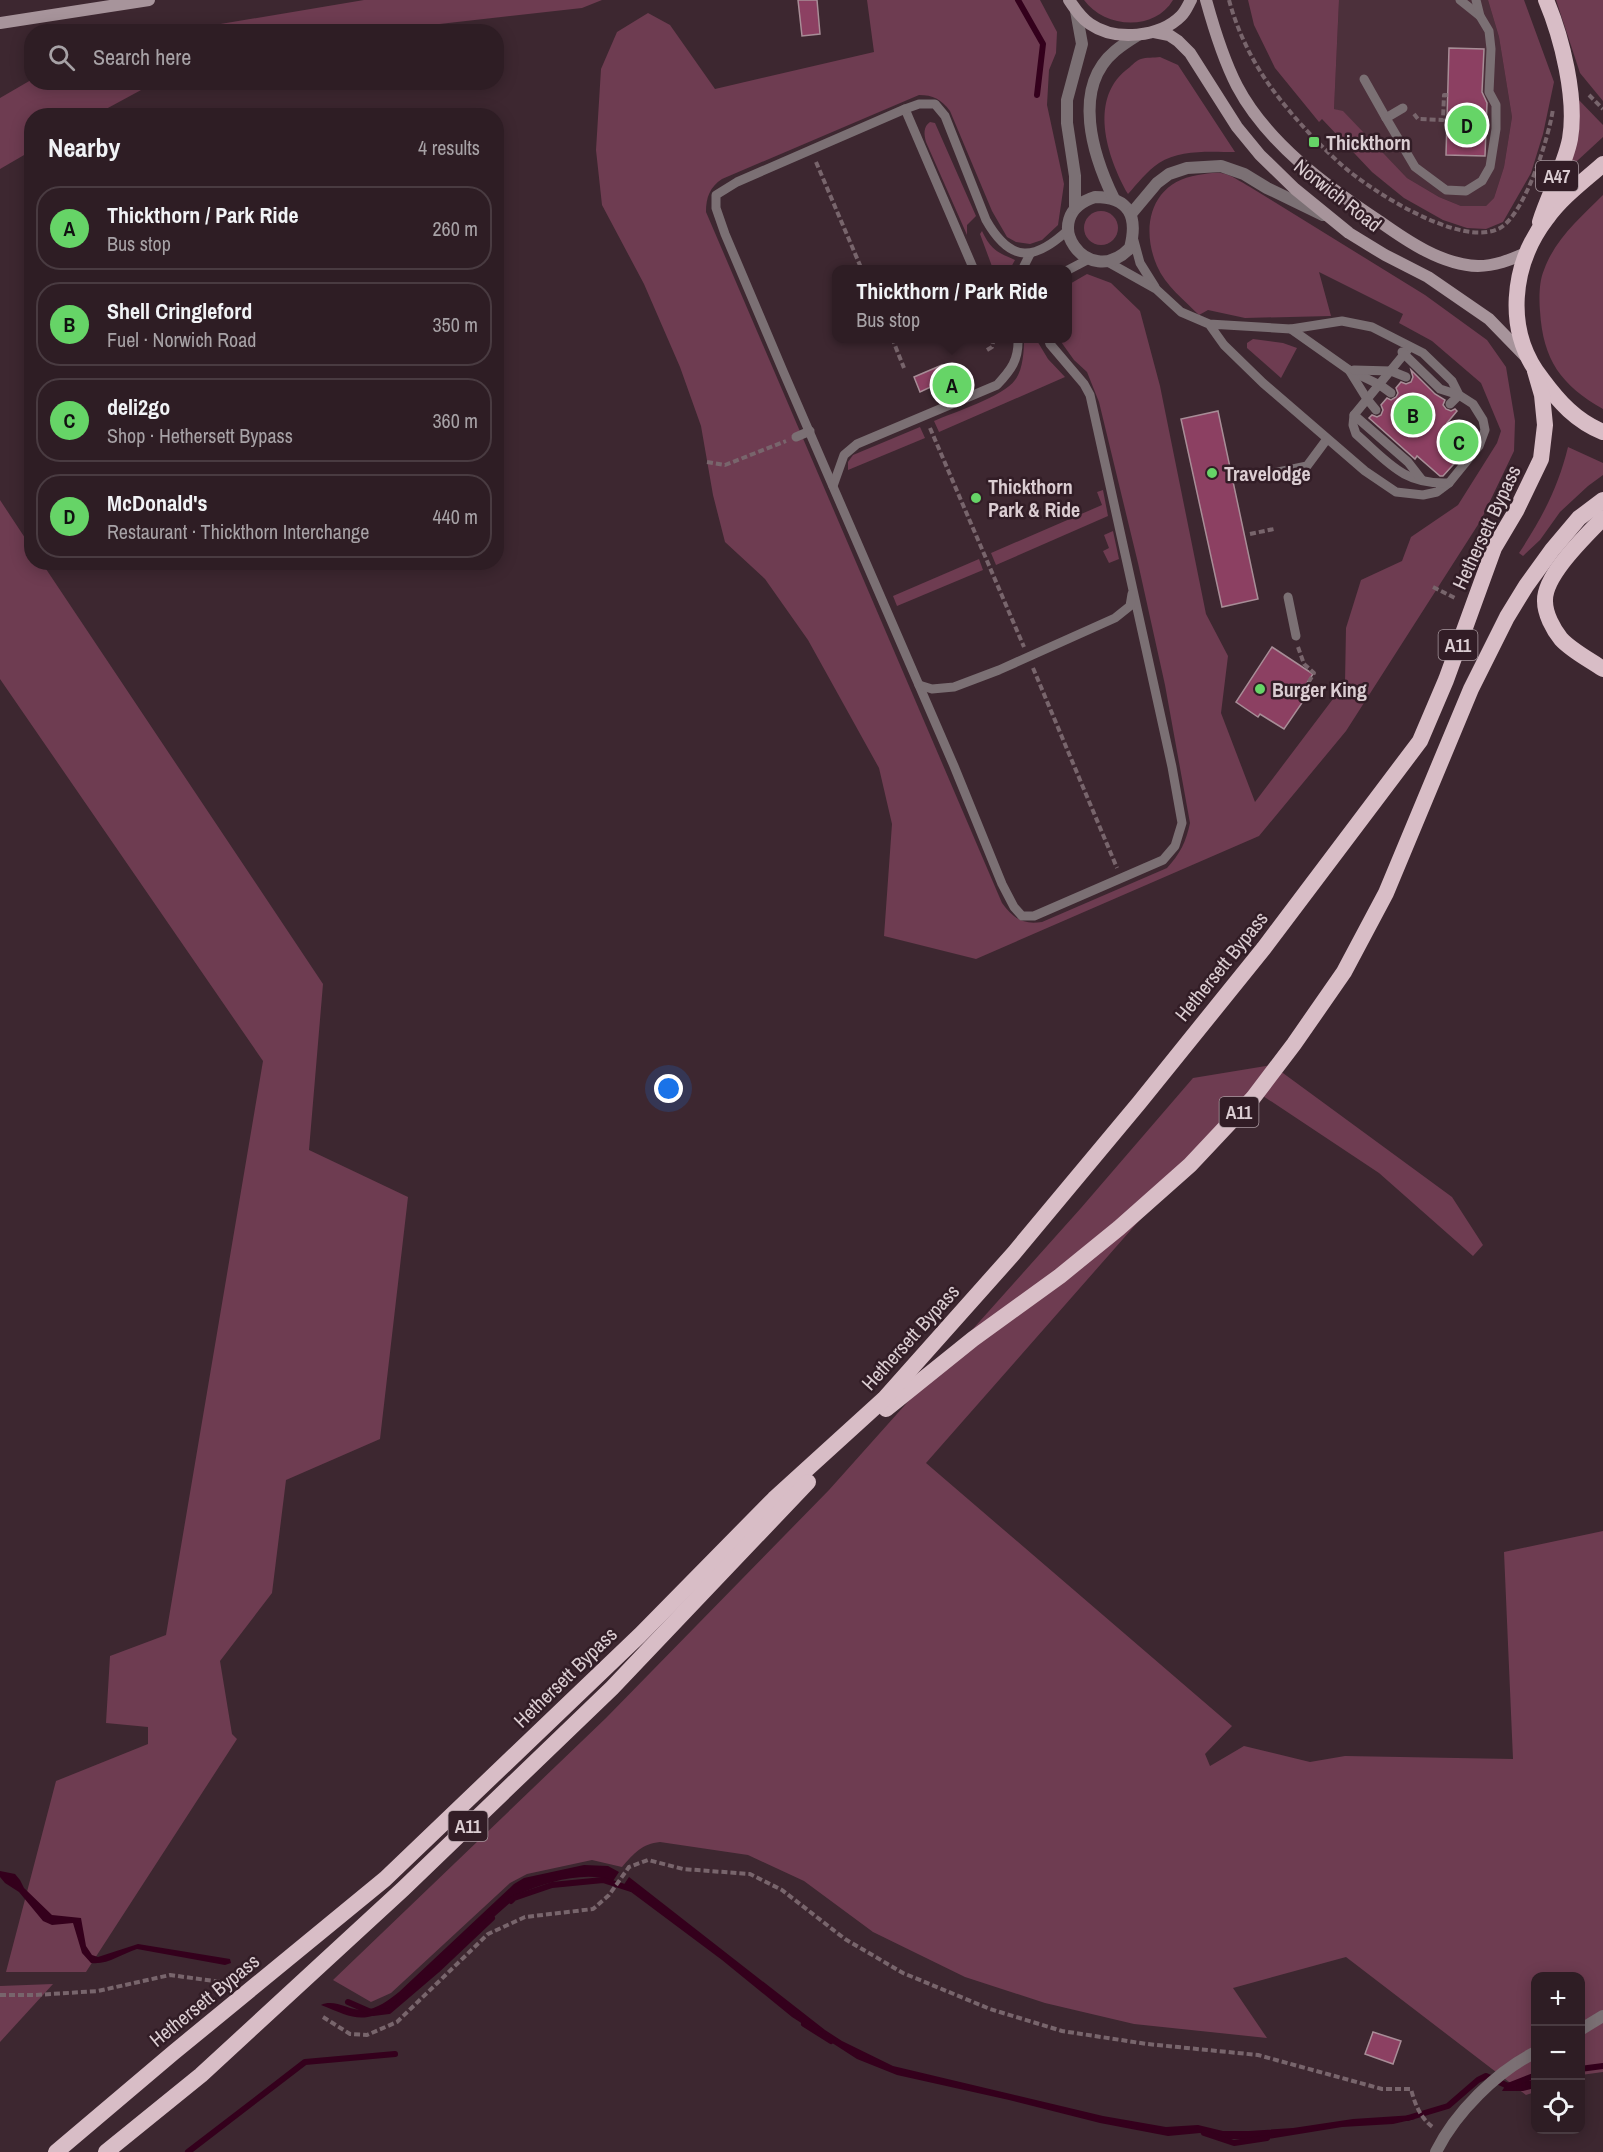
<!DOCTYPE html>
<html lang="en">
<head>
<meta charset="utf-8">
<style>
	body { margin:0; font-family:"Archivo Narrow",sans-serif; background:#3a2a31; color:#f1f3f6 }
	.controls { position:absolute; right:18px; bottom:18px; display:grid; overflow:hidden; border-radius:12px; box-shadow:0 3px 15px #0003 }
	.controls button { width:54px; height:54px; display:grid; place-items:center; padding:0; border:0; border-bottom:2px solid #493b41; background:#2e1d24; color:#f1f3f6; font:30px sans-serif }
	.you { position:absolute; left:669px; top:1089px; width:21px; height:21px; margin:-15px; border:4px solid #fff; border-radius:50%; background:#1a73e8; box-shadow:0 0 0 9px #1a73e833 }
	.badge { display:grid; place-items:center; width:39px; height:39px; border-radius:50%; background:#66d467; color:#111; font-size:20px; font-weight:700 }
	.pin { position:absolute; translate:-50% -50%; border:3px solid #fff; box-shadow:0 2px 6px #0006 }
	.popup { position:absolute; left:832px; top:265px; width:240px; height:78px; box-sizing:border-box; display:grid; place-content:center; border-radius:12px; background:#2e1d24; filter:drop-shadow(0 2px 4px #0005); font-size:20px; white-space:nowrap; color:#a7a2a6 }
	.popup b { font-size:22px; color:#f1f3f6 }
	.popup::after { content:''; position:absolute; left:50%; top:100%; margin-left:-12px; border:12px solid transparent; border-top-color:#2e1d24 }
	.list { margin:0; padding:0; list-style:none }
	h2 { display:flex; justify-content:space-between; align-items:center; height:78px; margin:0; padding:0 24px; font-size:26px }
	h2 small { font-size:20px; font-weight:400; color:#a7a2a6 }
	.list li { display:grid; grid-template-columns:39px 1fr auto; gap:18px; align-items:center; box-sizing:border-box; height:84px; margin:0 12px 12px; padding:0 12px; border:2px solid #493b41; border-radius:24px }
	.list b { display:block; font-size:22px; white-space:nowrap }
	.list p { margin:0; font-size:20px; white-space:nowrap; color:#a7a2a6 }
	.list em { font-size:20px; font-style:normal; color:#a7a2a6 }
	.icon { flex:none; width:33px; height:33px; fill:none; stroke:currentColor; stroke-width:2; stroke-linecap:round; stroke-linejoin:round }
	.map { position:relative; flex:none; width:1603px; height:2152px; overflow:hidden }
	.search { position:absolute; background:#2e1d24; box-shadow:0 3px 15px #0003; left:24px; top:24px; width:480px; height:66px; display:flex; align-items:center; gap:15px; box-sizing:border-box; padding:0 21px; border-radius:24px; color:#a7a2a6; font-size:22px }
	.panel { position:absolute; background:#2e1d24; box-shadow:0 3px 15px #0003; left:24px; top:108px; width:480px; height:462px; border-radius:24px }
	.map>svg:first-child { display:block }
	.built { fill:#4c303b }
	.green { fill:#6e3c51 }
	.water { fill:#34001c }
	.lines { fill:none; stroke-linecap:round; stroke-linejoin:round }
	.stream { stroke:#34001c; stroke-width:6 }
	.building { fill:#8c4062; stroke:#a88d97; stroke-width:1.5 }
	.path { stroke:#78656c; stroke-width:4; stroke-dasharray:6 3; stroke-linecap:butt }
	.service { stroke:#7b7074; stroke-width:9 }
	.minor { stroke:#7b7074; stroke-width:12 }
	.tertiary { stroke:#7b7074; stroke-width:12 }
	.secondary { stroke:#a7949b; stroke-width:12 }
	.trunk { stroke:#d8bdc6; stroke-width:16 }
	.poi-dot { fill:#66d467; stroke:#321d26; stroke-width:2 }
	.labels { text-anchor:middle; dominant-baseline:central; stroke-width:5; stroke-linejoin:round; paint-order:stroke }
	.shield { fill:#321d26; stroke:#a8989e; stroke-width:1.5 }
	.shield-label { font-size:18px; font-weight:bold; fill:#dbcdd2 }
	.poi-label { font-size:20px; font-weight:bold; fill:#dbcdd2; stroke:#321d26; text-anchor:start }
	.street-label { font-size:20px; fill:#dbcdd2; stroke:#321d26 }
</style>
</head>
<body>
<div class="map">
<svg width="1603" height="2152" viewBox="0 0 1603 2152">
	<rect width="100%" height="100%" fill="#3d2730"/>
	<!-- built -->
	<path class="built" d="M1339,0H1488L1499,37L1512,117L1504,167L1494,198L1486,206H1461L1439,197L1407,178L1343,112L1334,109Z"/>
	<!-- green -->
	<g class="green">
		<path d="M364,0H602L582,8L378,31H179Z"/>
		<path d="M867,0H1040L1057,32L1056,53L1049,70L1047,105L1064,184L1058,225L1042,240L1030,244L1016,242L1007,237L992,211L950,111C941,99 933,95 919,95L722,179C710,187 706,197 706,212L1002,903C1014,919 1023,925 1042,922L1167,868C1180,854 1186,842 1190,823L1165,685L1138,563L1099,402L1087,372L1074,360L1059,339L1068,338V285L1087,274L1111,283L1140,311L1160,386L1206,614L1228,656L1221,713L1255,802L1345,683L1346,628L1361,580L1402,561L1411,537L1458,505L1497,443L1501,431L1481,383L1432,341L1399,323L1403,314L1319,272L1331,316L1245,318L1208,310L1199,315C1185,301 1165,285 1157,266C1140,227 1151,182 1198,175C1206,174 1213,172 1221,173C1230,174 1241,182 1250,187L1425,295L1487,340L1506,367L1515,421L1514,451L1481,520L1346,731L1259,836L976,959L884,936L892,824L879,768L808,640L765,579L725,542L713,495L701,426L680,367L644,284L602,205L596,150L601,69L617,32L648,13L670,25L715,89L874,52Z"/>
		<path d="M1084,0H1173C1154,32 1104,28 1084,0Z"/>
		<path d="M1248,0H1339L1334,109L1343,111L1407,178L1439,197L1461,206H1486L1494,198L1504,167L1512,117L1499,37L1488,0H1524L1554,82L1543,134L1531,173L1503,222L1486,229L1467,228L1443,220L1404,198L1372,172L1322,119L1319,122L1275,68L1254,25Z"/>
		<path d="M1556,0H1603V101L1580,73Z"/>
		<path d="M1160,57L1178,65L1235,152C1211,152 1180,149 1159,163C1147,171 1137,184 1128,194C1107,157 1087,97 1130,67C1133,64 1137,60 1141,59C1146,57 1154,58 1160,57Z"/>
		<path d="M31,80L32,82L154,83L95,115L32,116L31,151L0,169V98Z"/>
		<path d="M1575,96L1603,125V137L1577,161L1573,162L1571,157Z"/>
		<path d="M930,122L935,123L976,216L967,225V235L926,142C924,134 923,127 930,122Z"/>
		<path d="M1603,195V409C1561,385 1543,360 1540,311C1539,299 1539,281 1544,270C1555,239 1581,217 1603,195Z"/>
		<circle cx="1101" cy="228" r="17"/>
		<path d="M982,231C991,250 997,252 1015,260L1010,269H993L980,234Z"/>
		<path d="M1024,339H1036L1048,359L1065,377L939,432L934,421C954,412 1003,397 1015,380C1023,370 1024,351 1024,339Z"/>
		<path d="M1253,339L1283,343L1297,348L1281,378L1247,348V343Z"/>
		<path d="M920,427L925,438L848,470V462L853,455Z"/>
		<path d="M1568,447L1603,463V475L1588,486L1560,512L1540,540L1523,556L1519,553C1542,518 1558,488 1568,447Z"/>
		<path d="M1103,490L1108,516L996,565L991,553L1102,505L1097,492Z"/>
		<path d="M0,500L31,547L32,562L42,563L323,984L309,1150L408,1197L380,1439L286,1480L272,1593L220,1661L232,1734L237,1739L86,1972H6L56,1781L148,1744V1727L106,1723L110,1656L166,1635L263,1061L0,679Z"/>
		<path d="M1113,531L1119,559L1109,563L1103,551L1109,548L1104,535Z"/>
		<path d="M979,559L983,570L897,606L893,596Z"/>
		<path d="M1272,1065L1452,1197L1483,1245L1473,1256L1379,1173L1254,1090L926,1463L1232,1726L1205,1754L1210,1766L1244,1746L1310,1762L1345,1756L1513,1759L1504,1552L1603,1531V2072L1581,2075L1580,1976H1536L1535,2092L1526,2095L1346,1957L1233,1988L1267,2038L1134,2024L1045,2003L965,1977L873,1932L804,1881L748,1855L660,1842C642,1844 634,1853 622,1867L592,1860L527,1874L510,1883L391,1993L371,2002L333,1980L606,1718L829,1490L1081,1208L1193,1078Z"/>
		<path d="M53,1984L0,2042V1986Z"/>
	</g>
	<!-- water -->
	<g class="water">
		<path d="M584,1865L608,1866L619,1872L613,1881C587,1870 546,1882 521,1893L392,2007C361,2025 352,2017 321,2005C334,1998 350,2011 364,2010C377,2009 389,2000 399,1992L514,1884L524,1878Z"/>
		<path d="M0,1871L15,1874L20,1880L24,1888L52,1915L81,1918L86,1946L92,1955L98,1957L138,1944L230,1959L231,1963L225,1965L137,1949C121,1954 108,1965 91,1963L82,1953L73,1923L52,1925L43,1921L19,1892L5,1883L0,1877Z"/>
		<path d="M629,1877L825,2030L842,2041L893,2066L1103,2116L1166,2127L1198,2125L1223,2131H1249L1293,2128L1353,2119L1414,2115L1415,2119L1393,2124L1342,2127L1268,2139H1226L1200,2133L1168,2136L1100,2123L1009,2100L897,2075L857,2059L792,2017L722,1960L623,1886Z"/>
		<path d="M1535,2080V2088L1523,2091H1502L1507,2083Z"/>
	</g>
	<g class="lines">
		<!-- stream -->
		<g class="stream">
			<path d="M1018,0L1043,44L1037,95"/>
			<path d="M511,1901L514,1898L552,1885L603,1880L631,1889"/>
			<path d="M348,2002L373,2013L389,2011L437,1970L492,1918"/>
			<path d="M804,2024L831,2041"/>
			<path d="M1580,2069L1603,2066"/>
			<path d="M1408,2118L1448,2106L1478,2080L1486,2076L1508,2086L1536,2075"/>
			<path d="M1204,2133L1234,2143L1267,2138"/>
			<path d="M188,2152L305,2062L395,2054"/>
		</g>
	</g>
	<!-- building -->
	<g class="building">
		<path d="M798,0H817L820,34L802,36Z"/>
		<path d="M1449,48L1484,49L1482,92L1487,103L1485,156L1446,155Z"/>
		<path d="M942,365L948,379L920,392L914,377Z"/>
		<path d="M1411,370L1435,394L1445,400L1443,405L1446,409L1451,411L1455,409L1457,411L1447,423L1471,445L1443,476H1440L1417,456L1415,459L1369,418L1372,415L1377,417L1381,415L1383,410L1381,405L1387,398L1391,400L1396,397L1398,393L1396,388L1401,382L1406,384L1411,382L1413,377Z"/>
		<path d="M1218,411L1258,599L1222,607L1181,419Z"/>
		<path d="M1272,647L1313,674L1300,693L1306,697L1284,729L1260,714L1258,717L1236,702Z"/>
		<path d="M1373,2032L1401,2041L1393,2064L1365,2054Z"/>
	</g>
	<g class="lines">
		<!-- path -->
		<g class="path">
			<path d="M1229,0C1237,30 1252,61 1270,86C1291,115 1317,143 1344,167C1373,192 1462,249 1500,228C1525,214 1549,137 1553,109"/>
			<path d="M1589,95L1603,109"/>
			<path d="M1414,114L1418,119L1443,120L1444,95H1448"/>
			<path d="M816,162L862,270"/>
			<path d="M892,338L904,368"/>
			<path d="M987,350L992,347L994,338"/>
			<path d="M930,428L1024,647"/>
			<path d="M707,462L725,465L786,441"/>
			<path d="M1250,534L1274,529"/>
			<path d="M1433,587L1457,599"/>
			<path d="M1298,647L1304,664L1314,673L1304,690L1302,689"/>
			<path d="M1033,668L1117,868"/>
			<path d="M0,1995H36L98,1991L170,1975L221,1982"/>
			<path d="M323,2017L350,2034L367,2035L397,2022L488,1934L525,1917L593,1909L609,1895L629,1867L648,1860L683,1869L750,1874L782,1890L845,1939L903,1973L990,2009L1062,2031L1147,2044L1258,2055L1382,2089H1411C1415,2105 1421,2119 1434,2128"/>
		</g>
		<!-- service -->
		<g class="service">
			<path d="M1460,0L1480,16"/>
			<path d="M1364,79L1386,118L1403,108"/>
			<path d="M905,109L974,270"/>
			<path d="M1386,118L1415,167L1446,190L1466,191L1482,181L1490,167L1496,129V105L1489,92L1491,49L1489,31L1480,16L1476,0"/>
			<path d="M1133,237L1140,263L1155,287"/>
			<path d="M1106,261L1156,289L1181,312L1209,324L1291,329L1342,321L1372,327L1423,353L1452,381L1459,395L1473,404L1483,420L1485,430L1479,446L1449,483L1437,492L1423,495L1396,492L1365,471L1263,383L1224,345L1209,324"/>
			<path d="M1022,270L1030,254"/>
			<path d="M1068,270L1089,259"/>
			<path d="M1291,329L1349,370L1380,385L1391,393"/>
			<path d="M1048,338L1050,344L1084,384L1090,395L1172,767L1182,823L1175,846L1163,860L1034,916H1022L1014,907L1002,884L954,766L783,371L725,234L716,208V195L737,182L905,109L919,104H935L945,116L986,220C1011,264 1035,261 1069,229"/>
			<path d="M1410,347L1354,415L1353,425L1356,434C1388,462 1403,485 1449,483"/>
			<path d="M1402,352L1440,389L1459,395L1450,404"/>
			<path d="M1349,370L1367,399L1376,410"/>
			<path d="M1354,370L1391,371L1406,377"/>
			<path d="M1354,415L1408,462L1422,480"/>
			<path d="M796,437L810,431"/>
			<path d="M1263,475L1307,466L1327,439"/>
			<path d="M833,486L844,455L857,444L997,385C1011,370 1019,360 1018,338"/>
			<path d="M1288,597L1296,636"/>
			<path d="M919,685L932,689L954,687L999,670L1115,618L1130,606L1132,594"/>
		</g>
		<!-- minor -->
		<g class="minor">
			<path d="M1095,197C1130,197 1138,217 1130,248C1088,292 1035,216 1095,197Z"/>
			<path d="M1114,199C1093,156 1071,88 1115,51C1122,45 1130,40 1138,35"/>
			<path d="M1075,207V176L1067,123V100L1082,44L1076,11"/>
			<path d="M1131,214L1157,183L1169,174L1187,168L1221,166L1244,174L1267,188L1323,215"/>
		</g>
		<!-- tertiary -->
		<g class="tertiary">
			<path d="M1580,2030L1603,2016"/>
			<path d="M1436,2152C1455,2113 1497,2071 1536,2052"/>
		</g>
		<!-- secondary -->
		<g class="secondary">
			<path d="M1069,0C1075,9 1081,18 1090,24C1116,42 1160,37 1181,16C1186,11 1188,5 1191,0"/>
			<path d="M1206,0C1214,29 1223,59 1237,86C1267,143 1326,186 1379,221C1407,241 1442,265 1478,266C1495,266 1510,260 1526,253"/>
			<path d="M0,23L149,0"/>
			<path d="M1154,32L1169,35L1178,41L1190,53L1237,127L1260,155L1295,189L1349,233L1385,255L1428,277L1489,319L1526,357"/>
		</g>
		<!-- trunk -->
		<g class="trunk">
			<path d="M1603,164C1584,181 1562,197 1547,218C1511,265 1504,331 1542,379C1559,402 1576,421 1603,432"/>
			<path d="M1540,222C1548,196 1565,165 1570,139C1577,98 1562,38 1546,0"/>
			<path d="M1603,518C1586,536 1544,575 1545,601C1545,614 1553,629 1561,639C1572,651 1590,660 1603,669"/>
			<path d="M886,1409L973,1339L1060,1276L1119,1228L1190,1165L1253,1098L1294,1044L1344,972L1386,893L1471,689L1507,617L1526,586L1552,550L1579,518L1603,500"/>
			<path d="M56,2152L173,2053L385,1879L640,1635L774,1499L884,1399L1014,1253L1139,1103L1264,948L1420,741L1446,680L1494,548L1516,511L1541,459L1545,425L1542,395L1535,371"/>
			<path d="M106,2152L201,2075L403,1889L612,1688L808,1482"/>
		</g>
	</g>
	<!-- markers -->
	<g class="poi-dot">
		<rect x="1308" y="136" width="12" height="12" rx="3"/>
		<circle cx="1212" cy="473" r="6"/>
		<circle cx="976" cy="498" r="6"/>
		<circle cx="1260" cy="689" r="6"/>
	</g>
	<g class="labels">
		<!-- shield labels -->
		<g class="shield">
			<rect x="1536" y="161" width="42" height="30" rx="4.5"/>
			<rect x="1438.5" y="630" width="39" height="30" rx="4.5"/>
			<rect x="1219.5" y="1097" width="39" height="30" rx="4.5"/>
			<rect x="448.5" y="1811" width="39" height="30" rx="4.5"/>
		</g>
		<g class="shield-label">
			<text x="1557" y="176">A47</text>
			<text x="1458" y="645">A11</text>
			<text x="1239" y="1112">A11</text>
			<text x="468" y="1826">A11</text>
		</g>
		<!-- poi labels -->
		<g class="poi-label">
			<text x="1326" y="142">Thickthorn</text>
			<text x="1224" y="473">Travelodge</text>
			<text x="988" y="486">Thickthorn<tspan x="988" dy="23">Park &amp; Ride</tspan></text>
			<text x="1272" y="689">Burger King</text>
		</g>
		<!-- street labels -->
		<g class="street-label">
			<text transform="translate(1338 195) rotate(38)">Norwich Road</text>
			<text transform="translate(1486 527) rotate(-65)">Hethersett Bypass</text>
			<text transform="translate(1221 966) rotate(-51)">Hethersett Bypass</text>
			<text transform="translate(910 1337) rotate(-48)">Hethersett Bypass</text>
			<text transform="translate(565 1677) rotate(-44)">Hethersett Bypass</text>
			<text transform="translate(204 2000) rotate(-39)">Hethersett Bypass</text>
		</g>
	</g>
</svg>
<div class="controls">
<button>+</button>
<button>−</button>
<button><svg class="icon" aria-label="locate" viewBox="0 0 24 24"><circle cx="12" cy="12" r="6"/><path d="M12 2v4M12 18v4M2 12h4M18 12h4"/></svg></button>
</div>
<div class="you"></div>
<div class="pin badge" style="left:952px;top:385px">A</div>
<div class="popup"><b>Thickthorn / Park Ride</b>Bus stop</div>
<div class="pin badge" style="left:1413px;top:415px">B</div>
<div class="pin badge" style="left:1459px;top:442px">C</div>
<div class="pin badge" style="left:1467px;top:125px">D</div>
<div class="search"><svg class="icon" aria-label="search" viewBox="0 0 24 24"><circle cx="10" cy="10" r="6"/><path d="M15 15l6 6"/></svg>Search here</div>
<section class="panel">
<h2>Nearby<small>4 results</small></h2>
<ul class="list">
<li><span class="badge">A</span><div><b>Thickthorn / Park Ride</b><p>Bus stop</p></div><em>260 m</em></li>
<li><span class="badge">B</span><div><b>Shell Cringleford</b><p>Fuel · Norwich Road</p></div><em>350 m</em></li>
<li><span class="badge">C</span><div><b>deli2go</b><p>Shop · Hethersett Bypass</p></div><em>360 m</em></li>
<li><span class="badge">D</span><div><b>McDonald's</b><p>Restaurant · Thickthorn Interchange</p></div><em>440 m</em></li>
</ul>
</section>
</div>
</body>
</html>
